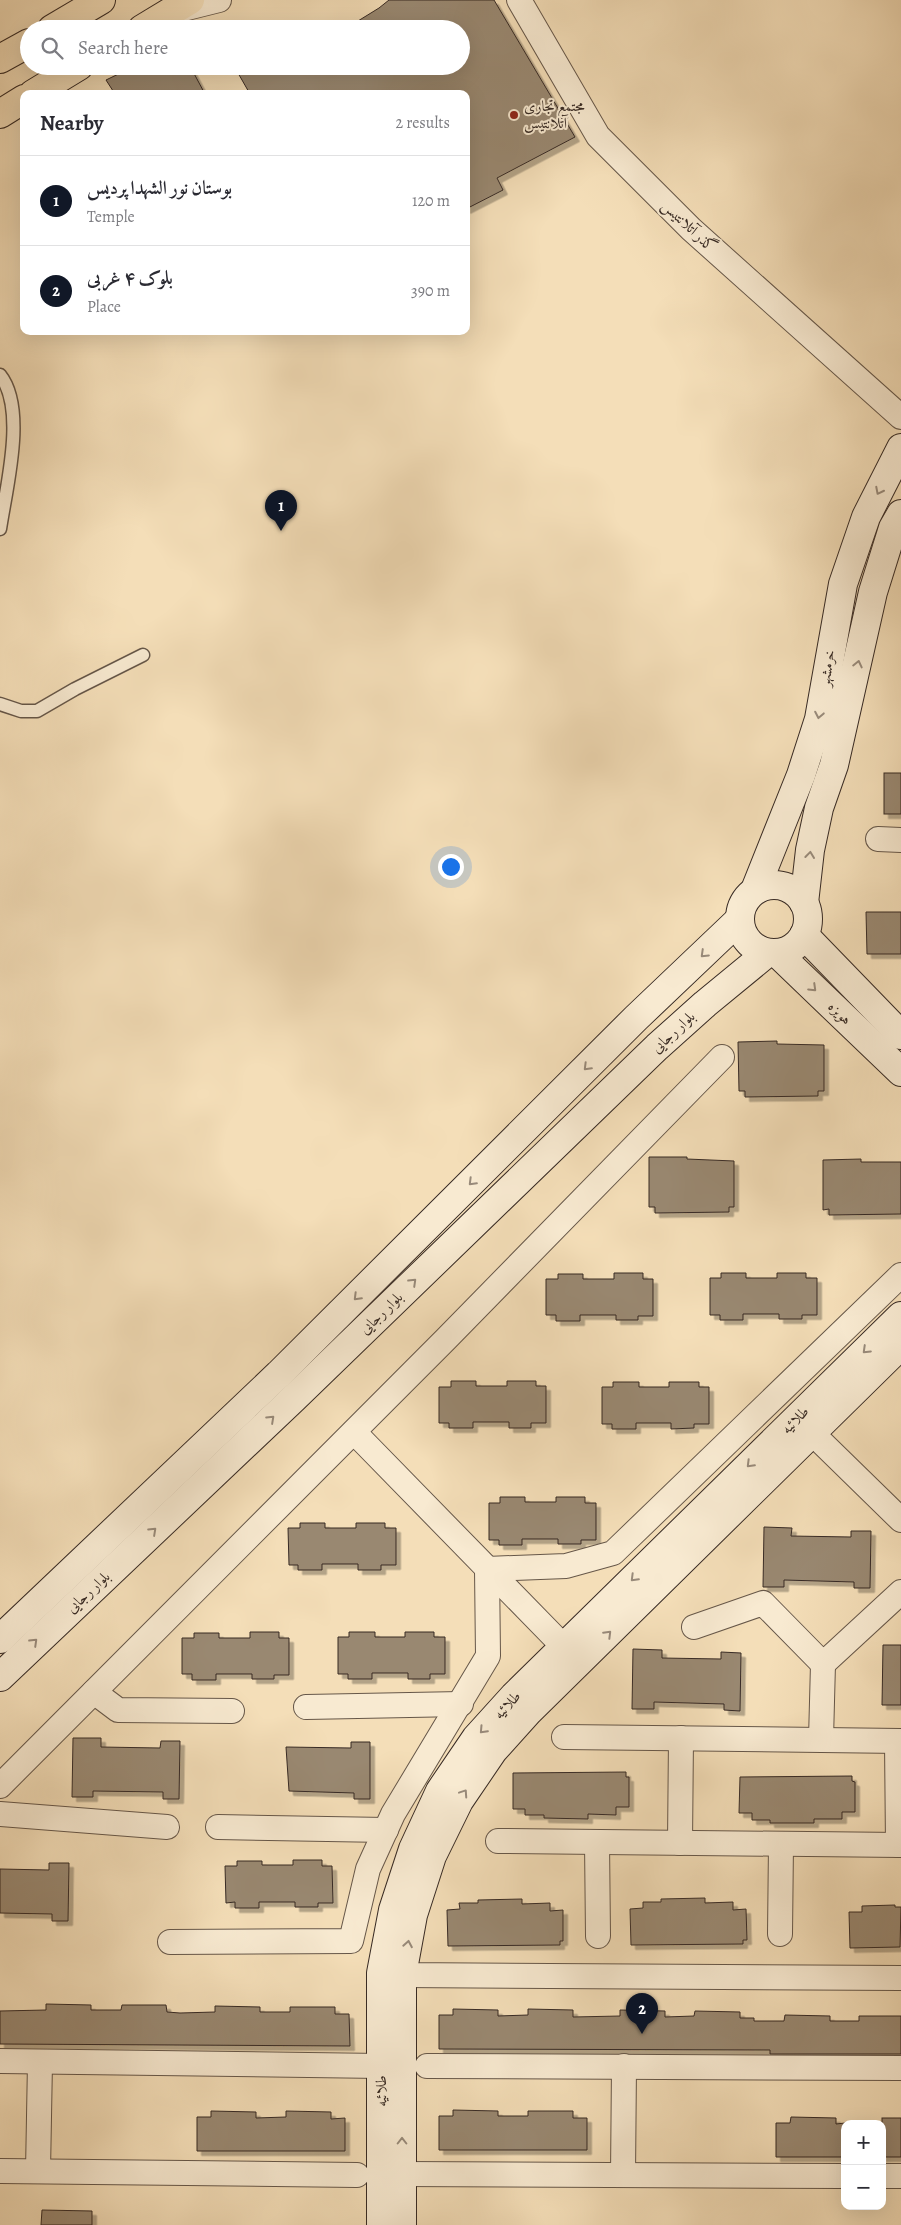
<!DOCTYPE html>
<html lang="en">
<head>
<meta charset="utf-8">
<style>
	body { margin:0; font-family:Alegreya,Amiri,serif; background:#f2f2f3; color:#2b2b33 }
	.controls { position:absolute; right:15px; bottom:15px; display:grid; overflow:hidden; border-radius:10px; box-shadow:0 5px 20px #0002 }
	.controls button { width:45px; height:45px; display:grid; place-items:center; padding:0; border:0; border-bottom:1px solid #e1e1e2; background:#fff; color:#2b2b33; font:25px sans-serif }
	.you { position:absolute; left:450px; top:866px; width:18px; height:18px; margin:-12px; border:4px solid #fff; border-radius:50%; background:#1a73e8; box-shadow:0 0 0 8px #1a73e833 }
	.badge { display:grid; place-items:center; width:32px; height:32px; border-radius:50%; background:#111827; color:#fff; font-size:16px; font-weight:700 }
	.pin { position:absolute; translate:-50% -41px; filter:drop-shadow(0 1px 2px #0008) }
	.pin::after { content:''; position:absolute; top:26px; width:18px; height:15px; background:inherit; clip-path:polygon(0 0,100% 0,50% 100%) }
	.list { margin:0; padding:0; list-style:none }
	h2 { display:flex; justify-content:space-between; align-items:center; height:65px; margin:0; padding:0 20px; font-size:21px }
	h2 small { font-size:16px; font-weight:400; color:#7c7c81 }
	.list li { display:grid; grid-template-columns:32px 1fr auto; gap:15px; align-items:center; box-sizing:border-box; height:90px; padding:0 20px; border-top:1px solid #e1e1e2 }
	.list b { display:block; font-size:19px; white-space:nowrap }
	.list p { margin:0; font-size:16px; white-space:nowrap; color:#7c7c81 }
	.list em { font-size:16px; font-style:normal; color:#7c7c81 }
	.icon { flex:none; width:28px; height:28px; fill:none; stroke:currentColor; stroke-width:2; stroke-linecap:round; stroke-linejoin:round }
	.map { position:relative; flex:none; width:901px; height:2225px; overflow:hidden }
	.search { position:absolute; background:#fff; box-shadow:0 5px 20px #0002; left:20px; top:20px; width:450px; height:55px; display:flex; align-items:center; gap:12px; box-sizing:border-box; padding:0 18px; border-radius:28px; color:#7c7c81; font-size:19px }
	.panel { position:absolute; background:#fff; box-shadow:0 5px 20px #0002; left:20px; top:90px; width:450px; height:245px; border-radius:10px }
	.map>svg:first-child { display:block }
	.building { fill:#998871; stroke:#372a24; filter:url(#shadow) }
	.lines { fill:none; stroke-linecap:round; stroke-linejoin:round }
	.lane-casing { stroke:#665749; stroke-width:15 }
	.street-casing { stroke:#665749; stroke-width:26 }
	.secondary-casing { stroke:#372a24; stroke-width:30 }
	.primary-casing { stroke:#372a24; stroke-width:30 }
	.lane { stroke:#f8ead1; stroke-width:12 }
	.street { stroke:#f8ead1; stroke-width:24 }
	.secondary { stroke:#f8ead1; stroke-width:28 }
	.primary { stroke:#f4deb8; stroke-width:28 }
	.oneway { stroke:#988a7a }
	.poi-dot { fill:#8f2418; stroke:#f8ead1; stroke-width:2 }
	.labels { text-anchor:middle; dominant-baseline:central; stroke-width:4; stroke-linejoin:round; paint-order:stroke }
	.poi-label { font-size:15px; fill:#372a24; stroke:#f8ead1; text-anchor:start }
	.street-label { font-size:15px; fill:#372a24; stroke:#f8ead1 }
</style>
</head>
<body>
<div class="map">
<svg width="901" height="2225" viewBox="0 0 901 2225">
	<defs>
		<filter id="shadow"><feDropShadow dx="4.5" dy="4.5" stdDeviation="0" flood-color="#0004"/></filter>
	</defs>
	<rect width="100%" height="100%" fill="#f4deb8"/>
	<filter id="stains"><feTurbulence type="fractalNoise" baseFrequency=".004" numOctaves="4"/><feColorMatrix values="0 0 0 0 .2 0 0 0 0 .09 0 0 0 0 .02 0 0 0 .5 -.17"/></filter>
	<radialGradient id="worn" r=".72"><stop offset=".6" stop-color="#630" stop-opacity="0"/><stop offset="1" stop-color="#630" stop-opacity=".3"/></radialGradient>
	<!-- building -->
	<g class="building">
		<path d="M389,0H494L575,137L497,178L503,190L466,209V94H250L234,66H461V29H345L379,8Z"/>
		<path d="M135,66H190L205,94H115L106,80Z"/>
		<rect x="884" y="773" width="17" height="41"/>
		<path d="M866,912H901V954H867Z"/>
		<path d="M777,1041V1044L824,1045V1091H818V1096L745,1097V1091H739L738,1042Z"/>
		<path d="M649,1157H687V1159L734,1161V1207H729V1212L655,1213V1207H649Z"/>
		<path d="M861,1159V1162H901V1214L829,1215V1209L823,1210V1160Z"/>
		<path d="M614,1273H643V1279H653V1316H638V1320H616V1315H580V1321H556V1315H546V1279H558V1274H583V1279H614Z"/>
		<path d="M721,1273H746V1278H777V1273H806V1278H817V1315H802V1319H779V1314H743V1320H720V1315H710V1278H721Z"/>
		<path d="M451,1381H476V1386H507V1381H536V1386H546V1423H531V1428H509V1422H473V1428H449V1423H439V1387H451Z"/>
		<path d="M613,1382H639V1387H669V1382H699V1387H709V1424H694V1428L671,1429V1423H636V1429H612V1424H602V1387H613Z"/>
		<path d="M500,1497H525V1502H556V1497H585V1503H596V1540H581V1544H558V1539H522V1545H499V1540H489V1503H500Z"/>
		<path d="M300,1523H325V1528H356V1523H385V1528H396V1565H381V1570H358V1564H322V1570H298V1565H289L288,1528H300Z"/>
		<path d="M764,1527L792,1528L791,1536L851,1537V1531H871L870,1588H854V1582L784,1580V1587H763Z"/>
		<path d="M250,1632H279V1638H289V1675H274V1679H252V1674H216V1680H192V1674H182V1638H194V1633H219V1638H250Z"/>
		<path d="M349,1632H375V1637H405V1632H434V1637H445V1674H430V1679H408V1673H372V1679H348V1674H338V1637H349Z"/>
		<path d="M883,1645H901V1705H882Z"/>
		<path d="M633,1649L662,1650V1658L721,1659V1652L741,1653L740,1711L724,1710V1704L654,1702V1709H632Z"/>
		<path d="M73,1738H101V1747L160,1748L161,1741H180L179,1799H163V1792L93,1791V1797H72Z"/>
		<path d="M351,1742H370V1799H354V1793L289,1791L286,1747L351,1748Z"/>
		<path d="M626,1772V1777H629V1807H616V1815L588,1814V1819L544,1818V1815H525V1809H513V1773Z"/>
		<path d="M852,1776V1781L855,1782V1812H842V1819H814V1823H770V1820H752V1813H739L740,1777Z"/>
		<path d="M293,1860H322V1866H332L333,1903H318V1907H295V1902H259V1908H235V1902L226,1903L225,1866H237V1861H262V1865H293Z"/>
		<path d="M49,1863H69L68,1921H52V1914L0,1913V1869L49,1870Z"/>
		<path d="M705,1898V1903L733,1902V1910L746,1909L747,1940H743V1944L631,1945L630,1909L643,1908V1902H661V1899Z"/>
		<path d="M522,1899V1904L550,1903V1911L563,1910V1941H560V1945L448,1946L447,1910L460,1909L459,1903H478V1900Z"/>
		<path d="M895,1905V1907H901L900,1947L850,1948L849,1912H862V1906Z"/>
		<path d="M46,2004L91,2005V2010H121L122,2005H166L167,2012L180,2013L215,2012V2006L260,2007V2012H290V2007H335V2014H349L350,2046L0,2044V2011L46,2010Z"/>
		<path d="M453,2009L498,2010V2016L528,2015V2009L573,2010V2017L620,2016V2010L665,2011V2017L694,2016L695,2011L740,2012V2018H754V2021H784L785,2015L830,2016V2021H859V2016H901V2054H770V2050L439,2049V2015H453Z"/>
		<path d="M453,2110L498,2111V2116H528V2111H573V2118H587V2150H439V2116H453Z"/>
		<path d="M211,2111L256,2112V2118L286,2117V2111L331,2112V2119L345,2118V2151H197V2117H211Z"/>
		<path d="M791,2117L836,2118V2124L845,2123V2157H776V2123H790Z"/>
		<rect x="882" y="2118" width="19" height="39"/>
		<path d="M42,2210L92,2211V2225H41Z"/>
	</g>
	<g class="lines">
		<!-- lane casing -->
		<g class="lane-casing">
			<g id="lane">
				<path d="M0,375C27,409 6,488 0,529"/>
				<path d="M0,704L21,711H37L75,689L143,655"/>
			</g>
		</g>
		<!-- street casing -->
		<g class="street-casing">
			<g id="street">
				<path d="M519,0L598,136L691,229L901,417"/>
				<path d="M171,12L219,0"/>
				<path d="M878,839L901,840"/>
				<path d="M354,1432L564,1647"/>
				<path d="M812,1433L901,1520"/>
				<path d="M694,1627L763,1603L823,1664L901,1592"/>
				<path d="M94,1692L118,1710L232,1711"/>
				<path d="M306,1707L461,1704"/>
				<path d="M564,1737L901,1741"/>
				<path d="M821,1739L823,1664"/>
				<path d="M897,1741L898,1845"/>
				<path d="M0,1786L446,1339L722,1057"/>
				<path d="M0,1814L167,1827"/>
				<path d="M218,1827L386,1830"/>
				<path d="M498,1841L901,1845"/>
				<path d="M597,1842L598,1936"/>
				<path d="M680,1843L681,1738"/>
				<path d="M780,1934L781,1844"/>
				<path d="M170,1942L351,1941L368,1869L393,1814L488,1656L487,1569L566,1566L613,1553L901,1275"/>
				<path d="M383,1973L402,1975L901,1978"/>
				<path d="M0,2061L381,2066"/>
				<path d="M427,2066L901,2068"/>
				<path d="M0,2171L357,2175"/>
				<path d="M38,2171L40,2062"/>
				<path d="M402,2174L845,2176"/>
				<path d="M623,2175L624,2066"/>
				<path d="M882,2176H901"/>
			</g>
		</g>
		<!-- secondary casing -->
		<g class="secondary-casing">
			<g id="secondary">
				<circle cx="774" cy="919" r="34"/>
				<path d="M755,890L801,775L819,719L843,584L866,517L901,448"/>
				<path d="M804,903L810,850L819,808L834,765L873,592L893,528L901,514"/>
				<path d="M804,935L901,1035"/>
				<path d="M778,954L901,1072"/>
				<path d="M0,1639L279,1374L636,1018L739,920"/>
				<path d="M0,1677L294,1398L657,1047L705,1004L767,953"/>
				<path d="M381,2225V1973L393,1910L413,1849L440,1791L476,1738L514,1696L901,1316"/>
				<path d="M402,2225V1975L413,1915L432,1856L459,1801L493,1751L529,1711L901,1345"/>
			</g>
		</g>
		<!-- primary casing -->
		<g class="primary-casing">
			<g id="primary">
				<path d="M52,29L101,0"/>
				<path d="M142,29L190,0"/>
				<path d="M0,59L29,43"/>
				<path d="M33,94L79,66"/>
				<path d="M0,114L24,99"/>
			</g>
		</g>
		<!-- lane -->
		<use href="#lane" class="lane"/>
		<!-- street -->
		<use href="#street" class="street"/>
		<!-- secondary -->
		<use href="#secondary" class="secondary"/>
		<!-- primary -->
		<use href="#primary" class="primary"/>
	</g>
	<!-- one-way arrows -->
	<defs><path id="oneway-chevron" d="M-2-3.5L2.5 0L-2 3.5" fill="none" stroke-width="1.6" stroke-linecap="round" stroke-linejoin="round" transform="scale(1.25)"/></defs>
	<g class="oneway">
		<use href="#oneway-chevron" transform="translate(879 491) rotate(117)"/>
		<use href="#oneway-chevron" transform="translate(858 664) rotate(-77)"/>
		<use href="#oneway-chevron" transform="translate(819 715) rotate(101)"/>
		<use href="#oneway-chevron" transform="translate(810 855) rotate(-83)"/>
		<use href="#oneway-chevron" transform="translate(704 954) rotate(136)"/>
		<use href="#oneway-chevron" transform="translate(813 988) rotate(44)"/>
		<use href="#oneway-chevron" transform="translate(587 1067) rotate(135)"/>
		<use href="#oneway-chevron" transform="translate(472 1182) rotate(135)"/>
		<use href="#oneway-chevron" transform="translate(413 1282) rotate(-44)"/>
		<use href="#oneway-chevron" transform="translate(357 1297) rotate(135)"/>
		<use href="#oneway-chevron" transform="translate(866 1350) rotate(136)"/>
		<use href="#oneway-chevron" transform="translate(271 1419) rotate(-43)"/>
		<use href="#oneway-chevron" transform="translate(750 1464) rotate(135)"/>
		<use href="#oneway-chevron" transform="translate(153 1531) rotate(-43)"/>
		<use href="#oneway-chevron" transform="translate(634 1578) rotate(135)"/>
		<use href="#oneway-chevron" transform="translate(608 1634) rotate(-45)"/>
		<use href="#oneway-chevron" transform="translate(34 1642) rotate(-44)"/>
		<use href="#oneway-chevron" transform="translate(483 1730) rotate(133)"/>
		<use href="#oneway-chevron" transform="translate(464 1793) rotate(-56)"/>
		<use href="#oneway-chevron" transform="translate(408 1944) rotate(-80)"/>
		<use href="#oneway-chevron" transform="translate(402 2141) rotate(-90)"/>
	</g>
	<!-- markers -->
	<circle class="poi-dot" cx="514" cy="115" r="5"/>
	<g class="labels">
		<!-- poi labels -->
		<g class="poi-label">
			<text x="524" y="106">مجتمع تجاری<tspan x="524" dy="17">آتلانتیس</tspan></text>
		</g>
		<!-- street labels -->
		<g class="street-label">
			<text transform="translate(689 226) rotate(43)">گذر آتلانتیس</text>
			<text transform="translate(827 668) rotate(-81)">خرمشهر</text>
			<text transform="translate(840 1013) rotate(44)">هویزه</text>
			<text transform="translate(673 1032) rotate(-43)">بلوار رجایی</text>
			<text transform="translate(381 1313) rotate(-44)">بلوار رجایی</text>
			<text transform="translate(795 1420) rotate(-45)">طلائیه</text>
			<text transform="translate(88 1592) rotate(-43)">بلوار رجایی</text>
			<text transform="translate(507 1705) rotate(-47)">طلائیه</text>
			<text transform="translate(381 2091) rotate(-90)">طلائیه</text>
		</g>
	</g>
	<rect width="100%" height="100%" filter="url(#stains)"/>
	<rect width="100%" height="100%" fill="url(#worn)"/>
</svg>
<div class="controls">
<button>+</button>
<button>−</button>
</div>
<div class="you"></div>
<div class="pin badge" style="left:281px;top:531px">1</div>
<div class="pin badge" style="left:642px;top:2034px">2</div>
<div class="search"><svg class="icon" aria-label="search" viewBox="0 0 24 24"><circle cx="10" cy="10" r="6"/><path d="M15 15l6 6"/></svg>Search here</div>
<section class="panel">
<h2>Nearby<small>2 results</small></h2>
<ul class="list">
<li><span class="badge">1</span><div><b>بوستان نور الشهدا پردیس</b><p>Temple</p></div><em>120 m</em></li>
<li><span class="badge">2</span><div><b>بلوک ۴ غربی</b><p>Place</p></div><em>390 m</em></li>
</ul>
</section>
</div>
</body>
</html>
